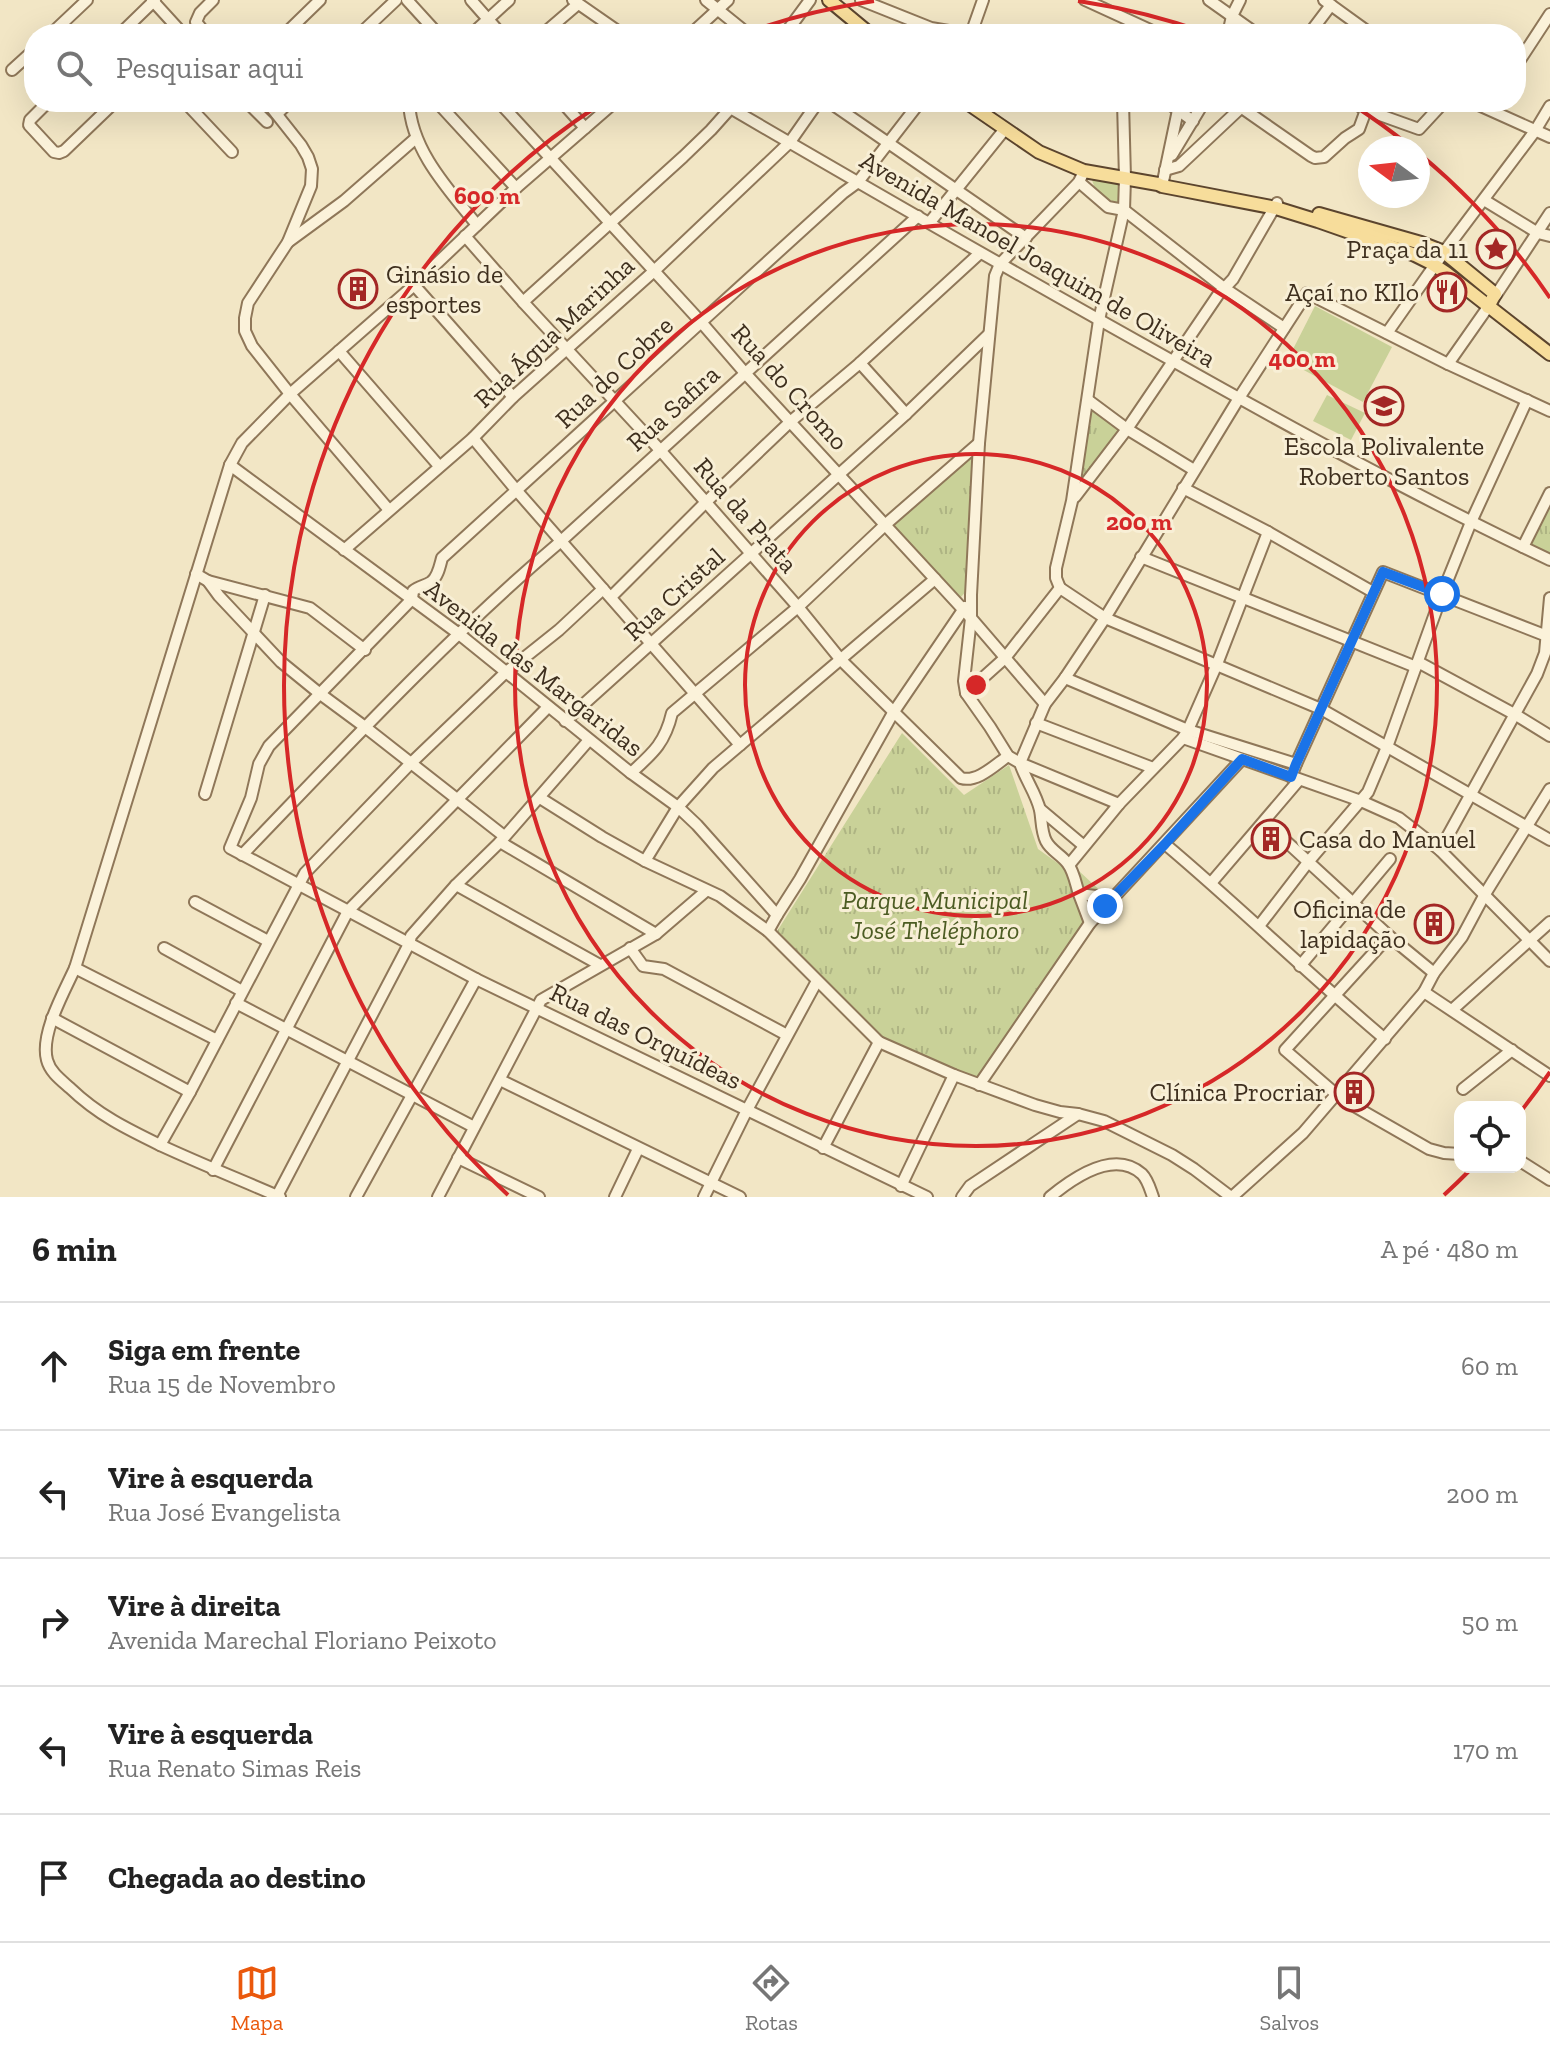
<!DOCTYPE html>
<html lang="pt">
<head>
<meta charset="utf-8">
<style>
	body { margin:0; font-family:"Zilla Slab",serif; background:#f2f2f2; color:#222 }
	.controls { position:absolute; right:24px; bottom:24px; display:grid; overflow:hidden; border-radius:16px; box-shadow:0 8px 32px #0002 }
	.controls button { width:72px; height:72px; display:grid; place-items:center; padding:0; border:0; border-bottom:2px solid #e0e0e0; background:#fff; color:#222; font:40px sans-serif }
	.compass { position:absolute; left:1358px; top:136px; width:72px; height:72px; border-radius:50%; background:#fff; box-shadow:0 8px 32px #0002; rotate:285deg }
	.stop { position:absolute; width:24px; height:24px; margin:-18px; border:6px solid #1a73e8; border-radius:50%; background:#fff }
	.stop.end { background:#1a73e8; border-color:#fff; box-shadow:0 2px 8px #0008 }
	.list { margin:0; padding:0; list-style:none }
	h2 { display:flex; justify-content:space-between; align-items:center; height:104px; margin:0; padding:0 32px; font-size:34px }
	h2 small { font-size:26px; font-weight:400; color:#767676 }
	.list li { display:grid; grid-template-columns:52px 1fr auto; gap:24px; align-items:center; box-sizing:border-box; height:128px; padding:0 32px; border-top:2px solid #e0e0e0 }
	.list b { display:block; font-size:30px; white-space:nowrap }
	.list p { margin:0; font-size:26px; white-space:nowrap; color:#767676 }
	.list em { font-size:26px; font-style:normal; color:#767676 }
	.icon { flex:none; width:44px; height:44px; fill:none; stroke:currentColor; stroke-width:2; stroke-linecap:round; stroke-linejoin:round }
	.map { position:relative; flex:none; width:1550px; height:1197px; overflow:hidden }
	.search { position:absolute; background:#fff; box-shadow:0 8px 32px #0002; left:24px; right:24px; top:24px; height:88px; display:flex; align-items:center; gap:20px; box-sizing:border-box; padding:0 28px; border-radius:32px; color:#767676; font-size:30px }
	.sheet { height:744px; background:#fff }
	nav { display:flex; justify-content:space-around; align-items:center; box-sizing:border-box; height:112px; border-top:2px solid #e0e0e0; background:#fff; font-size:22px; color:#767676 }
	nav a { display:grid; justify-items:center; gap:4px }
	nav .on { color:#ea580c }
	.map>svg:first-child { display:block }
	.grass { fill:#c9d198 }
	.park { fill:url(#park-tufts) }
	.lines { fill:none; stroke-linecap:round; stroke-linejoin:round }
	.minor-casing { stroke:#8f7759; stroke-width:14 }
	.major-casing { stroke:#5c452e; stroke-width:16 }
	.minor { stroke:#fbf2da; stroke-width:10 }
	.major { stroke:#f7dd9b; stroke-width:12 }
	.route { stroke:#1a73e8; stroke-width:10 }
	.ring { fill:none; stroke:#d62828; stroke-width:4 }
	.labels { text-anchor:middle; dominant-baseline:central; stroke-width:6; stroke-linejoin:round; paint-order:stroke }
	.poi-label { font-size:26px; fill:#3e2f1e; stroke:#f8efd6; text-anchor:end }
	.street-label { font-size:26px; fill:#3e2f1e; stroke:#f8efd6 }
	.park-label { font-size:26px; font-style:italic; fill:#4c5c23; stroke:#f8efd6 }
	.centre { fill:#d62828; stroke:#f8efd6; stroke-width:4 }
	.ring-label { font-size:24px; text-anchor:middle; font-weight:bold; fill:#d62828; stroke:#f8efd6; stroke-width:6; stroke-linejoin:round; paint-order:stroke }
</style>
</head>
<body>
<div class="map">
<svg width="1550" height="1197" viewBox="0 0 1550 1197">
	<defs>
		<pattern id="park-tufts" width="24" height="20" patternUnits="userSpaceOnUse" patternTransform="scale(2)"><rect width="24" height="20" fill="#c9d198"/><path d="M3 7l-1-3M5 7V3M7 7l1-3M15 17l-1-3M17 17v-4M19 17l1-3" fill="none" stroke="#aeb483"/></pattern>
	</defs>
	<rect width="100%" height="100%" fill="#f2e6c5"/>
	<!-- grass -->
	<g class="grass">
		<path d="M1315,306L1392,347L1363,402L1287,361Z"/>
		<path d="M1327,395L1365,413L1351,440L1313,421Z"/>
	</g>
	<!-- park -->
	<g class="park">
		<path d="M1091,176L1122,183L1119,208C1102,203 1095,193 1091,176Z"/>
		<path d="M1090,407L1122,430L1084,475L1079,474Z"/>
		<path d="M975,454L968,589L961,597L891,525Z"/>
		<path d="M1550,501V555L1528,545Z"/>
		<path d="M902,733L964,795L1009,765L1038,849L1073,874L1079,871L1107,897L976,1078L883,1038L776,933Z"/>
	</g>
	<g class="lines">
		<!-- minor casing -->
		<g class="minor-casing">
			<g id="minor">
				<path d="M152,0L183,34"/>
				<path d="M407,0L438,34"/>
				<path d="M471,0L501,34"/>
				<path d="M573,0L622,34"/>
				<path d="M706,0L748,34"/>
				<path d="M861,0L931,28L966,34"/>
				<path d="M1085,0L1159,34"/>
				<path d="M1209,0L1257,34"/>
				<path d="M1324,0L1371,34"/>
				<path d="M51,34L87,0"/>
				<path d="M120,34L155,0"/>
				<path d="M206,34L196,22L200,13L213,0"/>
				<path d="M285,34L320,0"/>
				<path d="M360,34L396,0"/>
				<path d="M472,34L509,0"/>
				<path d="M543,34L578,4"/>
				<path d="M691,34L728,0"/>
				<path d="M785,34L810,0"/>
				<path d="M971,34L983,0"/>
				<path d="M1228,34L1232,16L1240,0"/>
				<path d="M1309,34L1331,5"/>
				<path d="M1516,66L1550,14"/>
				<path d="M12,70L34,50"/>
				<path d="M48,102L30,120L29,125L54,152L59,153L64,151L115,102"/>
				<path d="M185,102L232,152"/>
				<path d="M247,102L267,122"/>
				<path d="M267,102L301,145L308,157L312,169L311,186L288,242L248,303L245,318V331L252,346L290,394L389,510"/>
				<path d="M409,102C411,150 448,189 477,225"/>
				<path d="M437,102L516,188"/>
				<path d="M499,102L701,322L745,373L971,618L1045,704"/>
				<path d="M562,102L585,128"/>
				<path d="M720,102C869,189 1020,276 1171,360C1295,430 1421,499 1550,560"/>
				<path d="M829,102L1026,238"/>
				<path d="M920,102L858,182L843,193L442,558C440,565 438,577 431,582C425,586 419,586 413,591L412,599L269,746L259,764L251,798L230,848L476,979L927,1197"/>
				<path d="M1167,102L1193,121"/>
				<path d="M1353,102L1366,110L1419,129L1444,102"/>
				<path d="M1472,102L1550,137"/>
				<path d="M1242,108L1311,156L1315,158L1324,157L1345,138L1359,129L1366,110"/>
				<path d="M277,114L289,102"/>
				<path d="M1172,155L1204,102"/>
				<path d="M1165,170L1179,166L1247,102"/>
				<path d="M1084,171L1079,182L1000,264L995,276L979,443L971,595V618L964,681L966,693L990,727L1008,756L1020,763C1025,779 1036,793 1040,810C1042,820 1041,831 1046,841C1051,851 1062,855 1068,864C1074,872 1076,885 1079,894L1112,898"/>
				<path d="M1079,182L1108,207L1124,210L1224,288L1284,328"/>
				<path d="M1162,186L1178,110"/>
				<path d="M1484,200L1538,233L1550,236"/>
				<path d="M930,222L1005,129"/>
				<path d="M465,236L523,302L660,450L798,607L841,660L961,778C977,783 995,765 1008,756"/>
				<path d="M288,242L344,201L416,138"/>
				<path d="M414,285L513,397"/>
				<path d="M1496,295L1550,213"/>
				<path d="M523,302L683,157L711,130L736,102"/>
				<path d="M1387,333L1444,252L1535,131L1550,106"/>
				<path d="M339,351L439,466"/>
				<path d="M860,363L906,414"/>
				<path d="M1448,364L1488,307"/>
				<path d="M1088,400L1127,429L1194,470"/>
				<path d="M473,438L517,491L740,745"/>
				<path d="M230,465L459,634L631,773L678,807L697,825L777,915L768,931"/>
				<path d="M1183,488L1268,532L1373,592"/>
				<path d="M1075,497L1127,429L1218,295L1233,279L1277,203"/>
				<path d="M1523,547L1550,493"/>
				<path d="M344,550L473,438L513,397L653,272L790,142L818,102"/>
				<path d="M1141,557L1416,667"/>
				<path d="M196,574L208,581L219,596L281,662L319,693L365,727L504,836"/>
				<path d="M208,581L310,608L365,650"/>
				<path d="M1060,588L1105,618L1321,709L1550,840"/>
				<path d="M1060,588L1056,578V568L1072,501L1099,320L1124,210L1125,178L1123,102"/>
				<path d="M611,597L705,503L790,422L860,363L980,253"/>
				<path d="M1418,662L1516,715L1550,736"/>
				<path d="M1065,678L1188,730L1296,764"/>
				<path d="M966,693L1005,658L1060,588"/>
				<path d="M565,721L906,414L988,335"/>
				<path d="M1036,723L1153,768"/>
				<path d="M1183,738L1361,801L1399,818L1440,850L1550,961"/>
				<path d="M631,773C653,753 665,743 672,713L798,607L886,524L979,443"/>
				<path d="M1291,777L1296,764L1383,572L1547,636"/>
				<path d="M205,794L265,595"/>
				<path d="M540,798L602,837L645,861L720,896L768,931L879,1042L954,1075L1035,1105L1060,1112L1078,1114L1104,1121L1172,1155L1194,1169L1231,1197"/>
				<path d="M1119,804L1020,763L1045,704L1065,678L1105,618L1239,398L1307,293L1448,364L1550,411"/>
				<path d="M1040,809L1084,846"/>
				<path d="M1265,822L1389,936L1434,973"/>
				<path d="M500,842L656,934"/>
				<path d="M1165,844C1240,907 1310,976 1385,1039"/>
				<path d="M1440,850L1537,674L1545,653L1550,598"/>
				<path d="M242,855C345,748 447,638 560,542L918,216"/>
				<path d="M645,861L678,807L713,768L935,579"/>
				<path d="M1069,865L1119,804L1183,738L1188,730L1217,664L1268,532"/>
				<path d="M1211,883L1299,780"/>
				<path d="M456,885L600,965"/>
				<path d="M1079,894L1090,923"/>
				<path d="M195,902L268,941"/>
				<path d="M777,915L800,879L893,713L965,607"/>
				<path d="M1259,926L1309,861L1368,792L1387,747L1442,594L1471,522L1527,400"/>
				<path d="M1389,936L1285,1050L1337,1095L1347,1102L1429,1149L1444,1153L1460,1154"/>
				<path d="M164,948L242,991"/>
				<path d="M630,948L643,966L664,969L787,1035"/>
				<path d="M1300,966L1390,859"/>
				<path d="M75,968L217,1040"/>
				<path d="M1424,992L1550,1076"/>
				<path d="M236,1003L474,1127"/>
				<path d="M1452,1010L1550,922"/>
				<path d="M52,1018L190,1092"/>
				<path d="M500,1080L740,1197"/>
				<path d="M979,1085L1090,923L1242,759"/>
				<path d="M1463,1089L1512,1050"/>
				<path d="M160,1145L190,1092L305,873L410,764L505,673L559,630L603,589"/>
				<path d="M823,1148L879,1042"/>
				<path d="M458,1158L539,1197"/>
				<path d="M1520,1161L1550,1180"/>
				<path d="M213,1170L348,911L548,707"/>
				<path d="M901,1186L954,1075"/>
				<path d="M277,1196L409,944L411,936L456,885L500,842L589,740"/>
				<path d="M280,1197C241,1180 201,1164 162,1146C127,1129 98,1115 70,1088C61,1080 50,1072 47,1060C40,1034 64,992 75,968L230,465L242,443L290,394L412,287L516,188L615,102"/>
				<path d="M356,1197L476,979"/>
				<path d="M438,1197L541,1000L656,934L706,891"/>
				<path d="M615,1197L638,1149"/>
				<path d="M704,1197L747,1110L817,981"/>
				<path d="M962,1197L970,1186L1078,1114"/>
				<path d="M1050,1197C1073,1178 1114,1149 1142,1174C1148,1180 1150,1189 1153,1197"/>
				<path d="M1232,1197L1303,1133L1424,992L1434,973L1462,937L1485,894L1550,789"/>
			</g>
		</g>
		<!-- major casing -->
		<g class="major-casing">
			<g id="major">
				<path d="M829,0L870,34"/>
				<path d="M966,102L1039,152L1084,171L1158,184L1162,186L1276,208L1318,221L1415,255L1431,263L1446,273L1550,354"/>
				<path d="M1319,214L1421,243L1444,252L1495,294L1488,307"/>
			</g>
		</g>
		<!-- minor -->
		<use href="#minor" class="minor"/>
		<!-- major -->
		<use href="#major" class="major"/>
	</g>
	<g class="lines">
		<!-- route -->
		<path class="route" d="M1105,906L1165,844L1242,759L1291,777L1296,764L1383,572L1442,594"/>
	</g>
	<!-- distance rings -->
	<g class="ring">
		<circle cx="976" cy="685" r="231"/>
		<circle cx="976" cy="685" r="461"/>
		<path d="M1550 1072A692 692 0 0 1 1521 1111M1470 1170A692 692 0 0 1 1444 1195M508 1195A692 692 0 0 1 599 105M745 33A692 692 0 0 1 874 1M1078 1A692 692 0 0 1 1207 33M1353 105A692 692 0 0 1 1411 147M1421 155A692 692 0 0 1 1550 298"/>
	</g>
	<!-- icons -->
	<defs>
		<g id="sight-ring" transform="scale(2)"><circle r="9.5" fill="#f8efd6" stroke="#a32725" stroke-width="1.5"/><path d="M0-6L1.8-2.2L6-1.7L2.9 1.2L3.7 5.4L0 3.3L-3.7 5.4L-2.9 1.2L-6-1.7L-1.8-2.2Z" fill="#a32725"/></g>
		<g id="building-ring" transform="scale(2)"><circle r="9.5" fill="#f8efd6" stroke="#a32725" stroke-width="1.5"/><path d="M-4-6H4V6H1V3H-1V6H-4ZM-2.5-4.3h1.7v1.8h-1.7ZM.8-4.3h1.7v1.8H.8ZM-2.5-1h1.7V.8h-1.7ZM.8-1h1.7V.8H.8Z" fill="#a32725"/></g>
		<g id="restaurant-ring" transform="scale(2)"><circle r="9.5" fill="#f8efd6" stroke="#a32725" stroke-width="1.5"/><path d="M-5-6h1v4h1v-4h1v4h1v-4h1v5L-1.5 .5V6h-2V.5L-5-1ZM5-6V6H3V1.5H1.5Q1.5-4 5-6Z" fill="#a32725"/></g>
		<g id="school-ring" transform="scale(2)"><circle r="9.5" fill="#f8efd6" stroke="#a32725" stroke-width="1.5"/><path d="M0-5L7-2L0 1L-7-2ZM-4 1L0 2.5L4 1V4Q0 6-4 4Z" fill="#a32725"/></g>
	</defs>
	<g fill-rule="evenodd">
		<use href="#sight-ring" x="1496" y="249"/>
		<use href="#building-ring" x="358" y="289"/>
		<use href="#restaurant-ring" x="1447" y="292"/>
		<use href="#school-ring" x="1384" y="406"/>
		<use href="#building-ring" x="1271" y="839"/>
		<use href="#building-ring" x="1434" y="924"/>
		<use href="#building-ring" x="1354" y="1092"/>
	</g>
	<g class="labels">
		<!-- poi labels -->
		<g class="poi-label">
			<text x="1468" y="249">Praça da 11</text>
			<text x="386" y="274" text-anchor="start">Ginásio de<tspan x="386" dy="30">esportes</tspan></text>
			<text x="1419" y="292">Açaí no KIlo</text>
			<text x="1384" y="446" text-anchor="middle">Escola Polivalente<tspan x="1384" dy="30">Roberto Santos</tspan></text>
			<text x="1299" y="839" text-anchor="start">Casa do Manuel</text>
			<text x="1406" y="909">Oficina de<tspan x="1406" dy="30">lapidação</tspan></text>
			<text x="1326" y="1092">Clínica Procriar</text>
		</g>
		<!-- street labels -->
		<g class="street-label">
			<text transform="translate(1038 259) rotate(30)">Avenida Manoel Joaquim de Oliveira</text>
			<text transform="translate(554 332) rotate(-43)">Rua Água Marinha</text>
			<text transform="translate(614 372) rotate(-43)">Rua do Cobre</text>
			<text transform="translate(790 387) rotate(48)">Rua do Cromo</text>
			<text transform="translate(673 408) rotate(-42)">Rua Safira</text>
			<text transform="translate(746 515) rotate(49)">Rua da Prata</text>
			<text transform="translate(674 594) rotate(-42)">Rua Cristal</text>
			<text transform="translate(534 668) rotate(38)">Avenida das Margaridas</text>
			<text transform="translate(646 1036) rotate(26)">Rua das Orquídeas</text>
		</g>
		<!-- park labels -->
		<g class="park-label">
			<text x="935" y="900">Parque Municipal<tspan x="935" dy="30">José Theléphoro</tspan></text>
		</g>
	</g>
	<circle cx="976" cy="685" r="12" class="centre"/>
	<g class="ring-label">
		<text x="487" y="204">600 m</text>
		<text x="1302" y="367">400 m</text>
		<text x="1139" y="530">200 m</text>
	</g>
</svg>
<div class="controls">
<button><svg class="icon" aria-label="locate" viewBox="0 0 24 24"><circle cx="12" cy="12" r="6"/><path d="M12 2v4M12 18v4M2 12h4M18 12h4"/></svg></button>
</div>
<svg class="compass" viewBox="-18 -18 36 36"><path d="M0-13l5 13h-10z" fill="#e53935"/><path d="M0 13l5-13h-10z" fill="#767676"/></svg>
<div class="stop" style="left:1442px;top:594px"></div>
<div class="stop end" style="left:1105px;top:906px"></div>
<div class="search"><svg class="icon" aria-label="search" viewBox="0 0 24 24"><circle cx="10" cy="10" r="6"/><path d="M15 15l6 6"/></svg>Pesquisar aqui</div>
</div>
<section class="sheet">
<h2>6 min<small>A pé · 480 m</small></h2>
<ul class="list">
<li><svg class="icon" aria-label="ahead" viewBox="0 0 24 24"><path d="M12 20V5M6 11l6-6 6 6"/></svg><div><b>Siga em frente</b><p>Rua 15 de Novembro</p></div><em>60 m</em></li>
<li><svg class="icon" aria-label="left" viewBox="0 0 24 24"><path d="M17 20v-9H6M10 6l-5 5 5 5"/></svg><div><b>Vire à esquerda</b><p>Rua José Evangelista</p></div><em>200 m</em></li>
<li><svg class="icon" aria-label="right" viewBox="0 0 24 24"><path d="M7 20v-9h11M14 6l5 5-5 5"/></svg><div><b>Vire à direita</b><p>Avenida Marechal Floriano Peixoto</p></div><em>50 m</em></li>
<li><svg class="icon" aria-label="left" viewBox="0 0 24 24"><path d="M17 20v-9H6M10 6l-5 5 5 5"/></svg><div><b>Vire à esquerda</b><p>Rua Renato Simas Reis</p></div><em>170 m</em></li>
<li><svg class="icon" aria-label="arrive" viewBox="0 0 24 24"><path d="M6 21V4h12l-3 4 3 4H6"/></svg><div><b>Chegada ao destino</b></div></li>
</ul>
</section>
<nav>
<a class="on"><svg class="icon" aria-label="map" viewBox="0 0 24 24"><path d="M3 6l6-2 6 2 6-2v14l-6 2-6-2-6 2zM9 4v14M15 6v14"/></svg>Mapa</a>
<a><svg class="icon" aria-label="directions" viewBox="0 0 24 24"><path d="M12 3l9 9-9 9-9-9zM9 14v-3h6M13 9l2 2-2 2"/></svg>Rotas</a>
<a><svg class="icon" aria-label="saved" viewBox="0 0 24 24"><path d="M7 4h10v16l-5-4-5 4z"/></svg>Salvos</a>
</nav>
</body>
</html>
